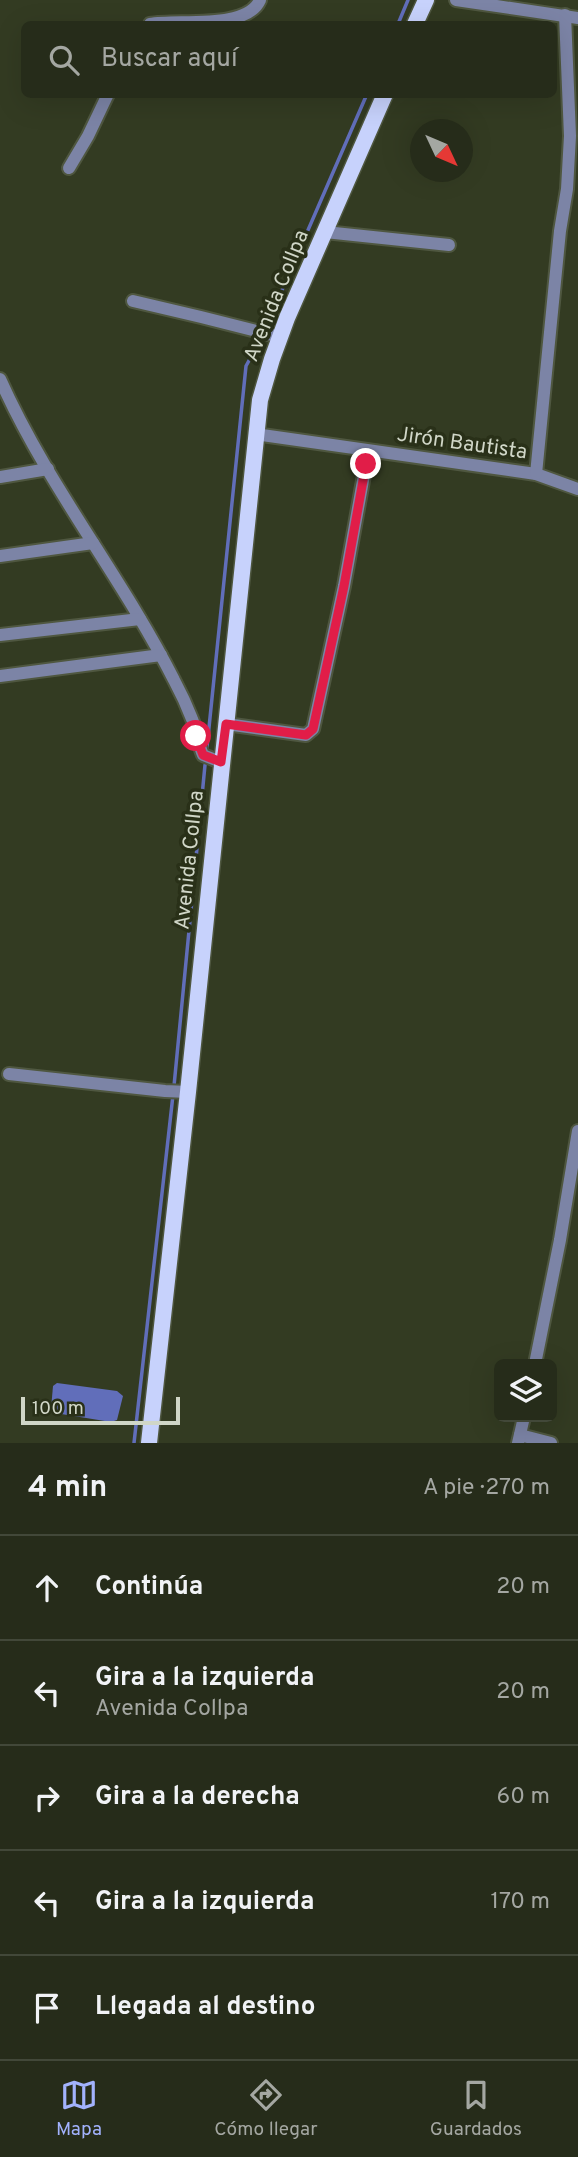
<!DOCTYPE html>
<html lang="es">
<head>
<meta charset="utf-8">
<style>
	body { margin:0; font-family:Overpass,sans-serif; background:#2e3423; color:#f1f3f6 }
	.controls { position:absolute; right:21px; bottom:21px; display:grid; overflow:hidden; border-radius:10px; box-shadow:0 7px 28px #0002 }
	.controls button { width:63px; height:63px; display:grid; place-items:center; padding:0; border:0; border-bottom:2px solid #424839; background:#262c1a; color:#f1f3f6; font:35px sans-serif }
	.compass { position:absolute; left:410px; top:119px; width:63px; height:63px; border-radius:50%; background:#262c1a; box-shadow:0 7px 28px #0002; rotate:134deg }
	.scale { position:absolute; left:21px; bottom:18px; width:159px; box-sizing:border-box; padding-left:7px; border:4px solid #d0d6c7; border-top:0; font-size:19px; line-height:24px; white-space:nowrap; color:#d0d6c7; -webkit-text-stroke:5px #293018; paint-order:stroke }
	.stop { position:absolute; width:21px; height:21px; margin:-16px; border:5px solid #e11d48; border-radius:50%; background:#fff }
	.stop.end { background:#e11d48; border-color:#fff; box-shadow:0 2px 7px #0008 }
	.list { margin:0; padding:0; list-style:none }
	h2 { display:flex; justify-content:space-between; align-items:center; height:91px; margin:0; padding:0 28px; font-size:30px }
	h2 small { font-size:23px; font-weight:400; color:#a4a7a2 }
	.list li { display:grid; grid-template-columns:46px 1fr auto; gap:21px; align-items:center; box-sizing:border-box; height:105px; padding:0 28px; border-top:2px solid #424839 }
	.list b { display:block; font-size:26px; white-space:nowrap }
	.list p { margin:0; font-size:23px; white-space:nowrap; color:#a4a7a2 }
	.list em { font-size:23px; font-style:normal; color:#a4a7a2 }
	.icon { flex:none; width:38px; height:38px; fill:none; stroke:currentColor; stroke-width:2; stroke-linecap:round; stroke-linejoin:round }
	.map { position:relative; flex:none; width:578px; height:1443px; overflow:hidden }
	.search { position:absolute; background:#262c1a; box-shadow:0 7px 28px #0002; left:21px; right:21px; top:21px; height:77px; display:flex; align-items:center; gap:18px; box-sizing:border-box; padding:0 24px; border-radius:10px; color:#a4a7a2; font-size:26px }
	.sheet { height:616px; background:#262c1a }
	nav { display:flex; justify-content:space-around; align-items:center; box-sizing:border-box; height:98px; border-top:2px solid #424839; background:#262c1a; font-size:19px; color:#a4a7a2 }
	nav a { display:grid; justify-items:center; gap:4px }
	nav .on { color:#a2b2fd }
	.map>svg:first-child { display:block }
	.water { fill:#616eba }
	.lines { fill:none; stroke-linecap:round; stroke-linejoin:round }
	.stream { stroke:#616eba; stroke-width:3.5 }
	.minor-casing { stroke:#4f5740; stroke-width:16 }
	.major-casing { stroke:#4f5740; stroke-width:19 }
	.minor { stroke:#7c84a6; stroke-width:12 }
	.major { stroke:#c7d2fc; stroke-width:16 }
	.route { stroke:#e11d48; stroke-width:9 }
	.labels { text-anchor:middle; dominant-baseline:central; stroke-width:7; stroke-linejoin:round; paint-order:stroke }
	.street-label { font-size:21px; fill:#d0d6c7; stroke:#293018 }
</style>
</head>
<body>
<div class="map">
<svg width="578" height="1443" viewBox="0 0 578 1443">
	<rect width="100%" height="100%" fill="#333b22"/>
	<!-- water -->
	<path class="water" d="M57,1383L117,1391L123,1396L117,1420L111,1422L55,1413L51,1409L53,1386Z"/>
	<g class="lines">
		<!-- stream -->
		<g class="stream">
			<path d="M398,24L408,0"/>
			<path d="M266,327L367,94"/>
			<path d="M207,747L246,366L263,335"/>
			<path d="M174,1086L205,765"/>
			<path d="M134,1443L173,1095"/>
		</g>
		<!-- minor casing -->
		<g class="minor-casing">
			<g id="minor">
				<path d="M456,0L578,18"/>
				<path d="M150,24C178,19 247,30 260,0"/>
				<path d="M69,168L88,136L108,94"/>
				<path d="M325,232L449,245"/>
				<path d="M133,301L201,317L280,337"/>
				<path d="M0,379C47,485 122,577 174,680C181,693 187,706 192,719C197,731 198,743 203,755L221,762"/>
				<path d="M255,434L536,474L578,489"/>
				<path d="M536,474L560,231L567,189L570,136L565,15"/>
				<path d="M0,477L48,469"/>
				<path d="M0,556L93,543"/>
				<path d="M0,635L140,619"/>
				<path d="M0,676L161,655"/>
				<path d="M226,724L306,735L313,729L344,586L366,464"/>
				<path d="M9,1074L165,1091L188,1092"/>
				<path d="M535,1364L560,1240L578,1131"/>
				<path d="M520,1435L551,1443"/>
				<path d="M518,1443L524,1417"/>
			</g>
		</g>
		<!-- major casing -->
		<g class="major-casing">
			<g id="major">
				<path d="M415,24L426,0"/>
				<path d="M149,1443L188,1092L260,400L272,359L287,318L385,94"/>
			</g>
		</g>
		<!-- minor -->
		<use href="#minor" class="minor"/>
		<!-- major -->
		<use href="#major" class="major"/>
	</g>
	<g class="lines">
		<!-- route -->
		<path class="route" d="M196,736L203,755L221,762L226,724L306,735L313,729L344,586L366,464"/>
	</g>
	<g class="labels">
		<!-- street labels -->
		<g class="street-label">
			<text transform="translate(277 296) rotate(-68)">Avenida Collpa</text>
			<text transform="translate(462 444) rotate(8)">Jirón Bautista</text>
			<text transform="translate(190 860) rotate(-84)">Avenida Collpa</text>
		</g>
	</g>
</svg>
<div class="controls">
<button><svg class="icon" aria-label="layers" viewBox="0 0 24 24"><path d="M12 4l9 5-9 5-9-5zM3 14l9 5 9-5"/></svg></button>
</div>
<svg class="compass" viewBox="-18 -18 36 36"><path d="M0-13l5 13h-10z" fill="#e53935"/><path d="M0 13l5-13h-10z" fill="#a4a7a2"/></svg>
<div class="scale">100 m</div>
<div class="stop" style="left:196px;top:736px"></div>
<div class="stop end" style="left:366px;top:464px"></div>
<div class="search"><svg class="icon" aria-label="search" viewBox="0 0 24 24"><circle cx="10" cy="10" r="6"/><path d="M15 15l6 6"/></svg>Buscar aquí</div>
</div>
<section class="sheet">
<h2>4 min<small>A pie · 270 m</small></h2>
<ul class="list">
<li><svg class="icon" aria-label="ahead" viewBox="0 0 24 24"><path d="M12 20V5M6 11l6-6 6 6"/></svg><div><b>Continúa</b></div><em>20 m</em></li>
<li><svg class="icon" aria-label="left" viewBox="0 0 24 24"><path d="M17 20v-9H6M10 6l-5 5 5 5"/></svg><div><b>Gira a la izquierda</b><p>Avenida Collpa</p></div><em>20 m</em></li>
<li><svg class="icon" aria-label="right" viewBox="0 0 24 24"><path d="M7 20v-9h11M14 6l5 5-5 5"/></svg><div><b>Gira a la derecha</b></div><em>60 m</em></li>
<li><svg class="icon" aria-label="left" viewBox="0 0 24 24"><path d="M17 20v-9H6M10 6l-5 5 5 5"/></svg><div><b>Gira a la izquierda</b></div><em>170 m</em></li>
<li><svg class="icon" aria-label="arrive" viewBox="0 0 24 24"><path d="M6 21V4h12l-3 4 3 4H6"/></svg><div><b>Llegada al destino</b></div></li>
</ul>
</section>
<nav>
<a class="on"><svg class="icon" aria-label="map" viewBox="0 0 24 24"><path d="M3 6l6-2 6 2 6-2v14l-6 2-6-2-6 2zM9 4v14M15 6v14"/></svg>Mapa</a>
<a><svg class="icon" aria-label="directions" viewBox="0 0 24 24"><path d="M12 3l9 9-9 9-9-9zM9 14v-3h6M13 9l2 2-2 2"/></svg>Cómo llegar</a>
<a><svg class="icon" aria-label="saved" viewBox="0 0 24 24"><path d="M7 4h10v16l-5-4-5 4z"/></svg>Guardados</a>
</nav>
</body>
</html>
